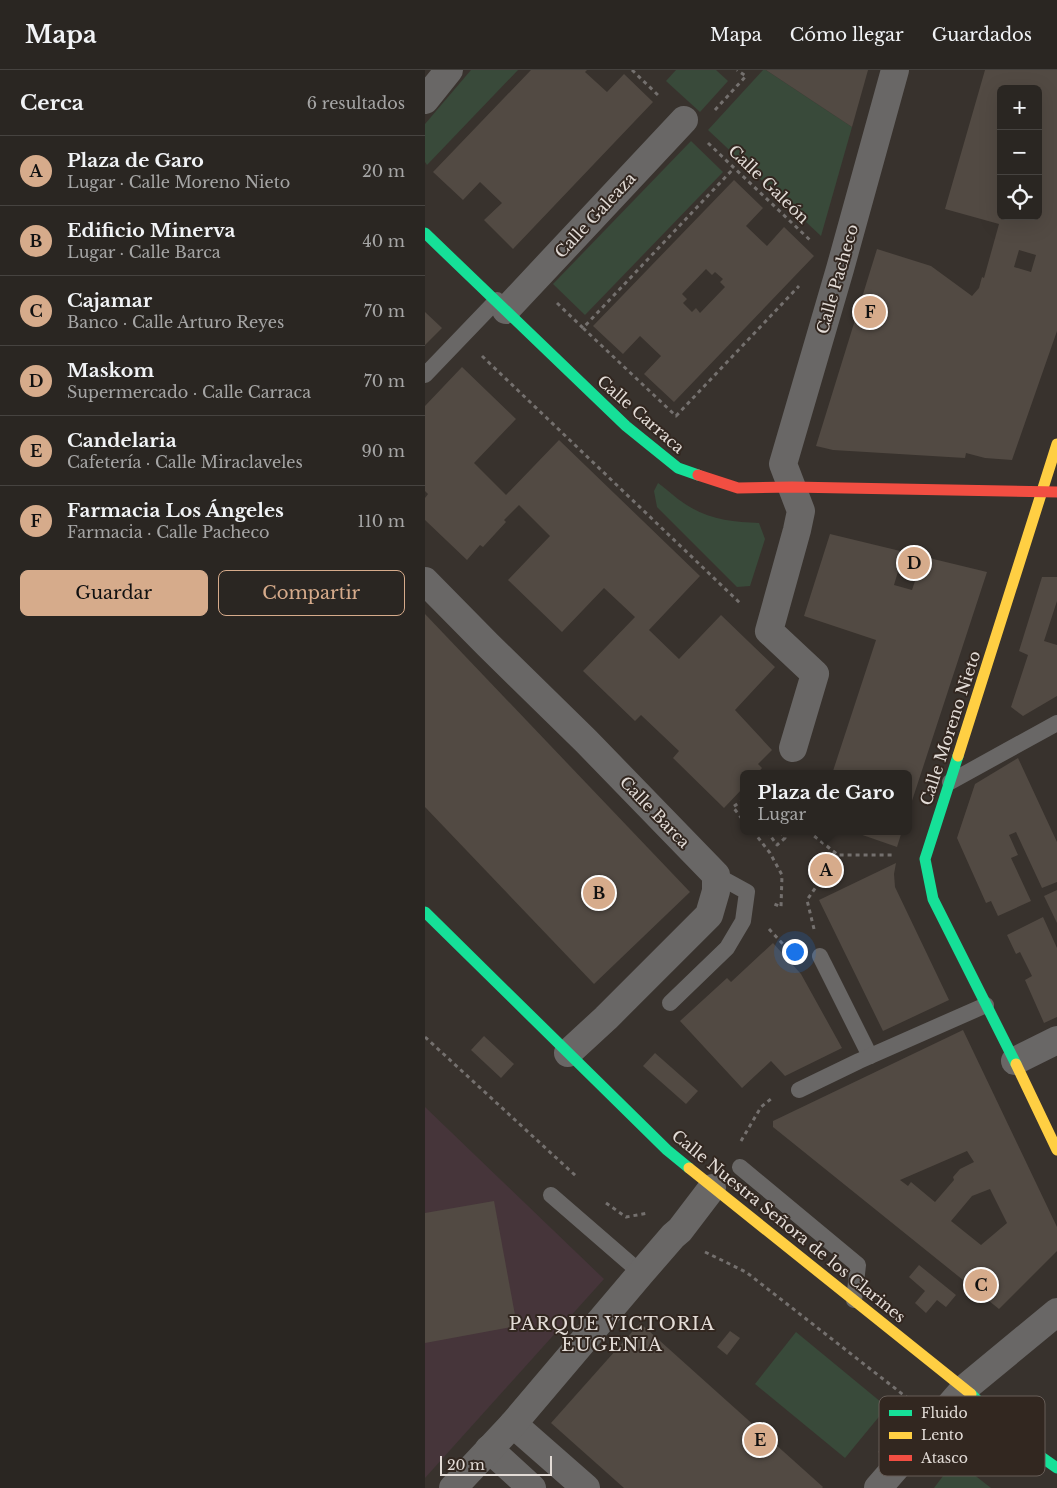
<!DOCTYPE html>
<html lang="es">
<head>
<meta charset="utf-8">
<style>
	body { margin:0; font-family:"Libre Baskerville",serif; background:#36322f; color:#f1f3f6 }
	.controls { position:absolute; right:15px; top:15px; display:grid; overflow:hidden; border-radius:8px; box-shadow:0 5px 20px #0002 }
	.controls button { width:45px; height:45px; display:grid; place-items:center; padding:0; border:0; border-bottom:1px solid #464340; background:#2a2622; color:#f1f3f6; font:25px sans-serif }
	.scale { position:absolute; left:15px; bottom:12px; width:112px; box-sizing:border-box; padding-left:5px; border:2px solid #e3dcd7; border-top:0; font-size:14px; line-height:18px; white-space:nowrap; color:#e3dcd7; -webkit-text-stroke:4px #322720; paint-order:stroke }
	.you { position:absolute; left:369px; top:881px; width:18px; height:18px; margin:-12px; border:4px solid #fff; border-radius:50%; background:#1a73e8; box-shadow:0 0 0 8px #1a73e833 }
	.badge { display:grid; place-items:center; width:32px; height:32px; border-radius:50%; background:#d6ab8b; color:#111; font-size:16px; font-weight:700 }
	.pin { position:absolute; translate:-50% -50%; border:2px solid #fff; box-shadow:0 1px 5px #0006 }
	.popup { position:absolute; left:315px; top:700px; width:172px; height:65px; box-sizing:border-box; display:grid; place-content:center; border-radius:8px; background:#2a2622; filter:drop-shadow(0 1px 4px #0005); font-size:16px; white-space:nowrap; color:#a5a5a5 }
	.popup b { font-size:19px; color:#f1f3f6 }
	.popup::after { content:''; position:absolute; left:50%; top:100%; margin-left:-10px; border:10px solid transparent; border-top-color:#2a2622 }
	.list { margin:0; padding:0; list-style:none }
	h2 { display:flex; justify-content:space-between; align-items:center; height:65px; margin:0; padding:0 20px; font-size:21px }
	h2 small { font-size:16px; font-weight:400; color:#a5a5a5 }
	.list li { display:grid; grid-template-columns:32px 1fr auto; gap:15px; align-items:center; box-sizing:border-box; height:70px; padding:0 20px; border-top:1px solid #464340 }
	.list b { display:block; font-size:19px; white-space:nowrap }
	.list p { margin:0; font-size:16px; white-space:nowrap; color:#a5a5a5 }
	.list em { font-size:16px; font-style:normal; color:#a5a5a5 }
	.actions { display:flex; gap:10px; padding:15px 20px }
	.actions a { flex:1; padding:11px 0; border:1px solid #d6ab8b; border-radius:8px; text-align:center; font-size:18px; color:#d6ab8b }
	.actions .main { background:#d6ab8b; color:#111 }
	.icon { flex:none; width:28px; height:28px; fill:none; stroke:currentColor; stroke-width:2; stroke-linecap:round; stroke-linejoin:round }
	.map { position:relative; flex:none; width:632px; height:1418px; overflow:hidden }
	header { display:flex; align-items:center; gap:30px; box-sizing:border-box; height:70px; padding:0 25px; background:#2a2622; border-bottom:1px solid #464340 }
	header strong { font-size:24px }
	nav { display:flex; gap:28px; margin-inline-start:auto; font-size:18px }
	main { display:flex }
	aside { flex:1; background:#2a2622 }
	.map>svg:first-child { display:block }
	.education { fill:#46353a }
	.green { fill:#394a3a }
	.building { fill:#524a43; fill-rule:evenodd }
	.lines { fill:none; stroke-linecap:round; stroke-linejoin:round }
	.path { stroke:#74706e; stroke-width:3; stroke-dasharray:4 4; stroke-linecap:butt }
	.lane { stroke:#696766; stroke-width:16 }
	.street { stroke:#696766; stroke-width:28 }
	.fast { stroke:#16e098; stroke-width:11 }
	.slow { stroke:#ffcf43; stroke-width:11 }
	.jam { stroke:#f24e42; stroke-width:11 }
	.labels { text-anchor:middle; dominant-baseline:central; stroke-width:4; stroke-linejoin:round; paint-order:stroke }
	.street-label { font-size:16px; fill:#e3dcd7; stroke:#322720 }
	.neighbourhood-label { font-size:18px; letter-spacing:1px; fill:#e3dcd7; stroke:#322720 }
	.key { fill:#322720; stroke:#675d57; stroke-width:1 }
	.key-label { font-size:14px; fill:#e3dcd7 }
</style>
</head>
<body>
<header>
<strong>Mapa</strong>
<nav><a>Mapa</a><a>Cómo llegar</a><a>Guardados</a></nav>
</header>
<main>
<aside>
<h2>Cerca<small>6 resultados</small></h2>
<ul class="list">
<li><span class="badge">A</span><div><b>Plaza de Garo</b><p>Lugar · Calle Moreno Nieto</p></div><em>20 m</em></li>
<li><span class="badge">B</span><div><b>Edificio Minerva</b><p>Lugar · Calle Barca</p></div><em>40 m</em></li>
<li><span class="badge">C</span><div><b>Cajamar</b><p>Banco · Calle Arturo Reyes</p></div><em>70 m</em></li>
<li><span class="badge">D</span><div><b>Maskom</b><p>Supermercado · Calle Carraca</p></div><em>70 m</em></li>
<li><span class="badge">E</span><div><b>Candelaria</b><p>Cafetería · Calle Miraclaveles</p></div><em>90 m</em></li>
<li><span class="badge">F</span><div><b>Farmacia Los Ángeles</b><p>Farmacia · Calle Pacheco</p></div><em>110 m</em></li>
</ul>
<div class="actions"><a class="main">Guardar</a><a>Compartir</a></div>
</aside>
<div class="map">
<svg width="632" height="1418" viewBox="0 0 632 1418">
	<rect width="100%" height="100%" fill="#38322d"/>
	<!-- education -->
	<path class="education" d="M0,1037L179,1209L0,1408Z"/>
	<!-- green -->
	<g class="green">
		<path d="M46,0H93L2,95L0,92V54Z"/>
		<path d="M251,0H291L303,11L275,42L241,11Z"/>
		<path d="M338,0H341L427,57L396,166L283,60Z"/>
		<path d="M266,71L298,102L160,245L128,214Z"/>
		<path d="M233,413C244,421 254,431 265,437C286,450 310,452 334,453L340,469L325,516L312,517L232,437L229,421Z"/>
		<path d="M371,1262L462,1337L420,1388L330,1314Z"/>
		<path d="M530,1390L566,1418H509Z"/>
	</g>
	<!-- building -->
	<g class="building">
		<path d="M106,0H162L160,2L182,22L199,4L228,32L88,179L59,150L77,133L55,112L38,130L8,102Z"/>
		<path d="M341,0H443L427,57Z"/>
		<path d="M560,0H632V261L587,390L560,388L541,383L540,388L408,380L391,376L452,179L506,196L547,226L554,218L557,207L559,208L574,154L520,139ZM576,19H613V146H576ZM594,180L611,185L606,202L589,197Z"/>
		<path d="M309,110L338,138L321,156L342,176L359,157L389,186L249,332L219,304L236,286L215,266L198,284L168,256ZM281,199L287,205L290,202L298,209L295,212L300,217L275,243L271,238L267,242L258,233L262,229L257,224Z"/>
		<path d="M0,242L17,258L0,275Z"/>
		<path d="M37,297L91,349L49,393L81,425L134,370L275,506L224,560L254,589L296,545L350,597L310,640L347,680L333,694L337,698L332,704H318V718L299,738L248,688L254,681L216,645L210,651L158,601L210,547L179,518L137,562L83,510L125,466L94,435L79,450L81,452L58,477L55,475L42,490L0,450V428L3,424L0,421V336Z"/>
		<path d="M405,464L562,502L484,740V704H407L451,570L379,546ZM474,498L492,505L487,520L469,515Z"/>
		<path d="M617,507H632V531L619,571L632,575V626L598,646L586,637L603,585L594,581Z"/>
		<path d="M0,544L265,822L169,914L0,737Z"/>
		<path d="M593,688L632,772V812L617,818L591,762L584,765L593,785L586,788L606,831L573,846L566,831L561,833L532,768L550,714Z"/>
		<path d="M426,761H477L472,777Z"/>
		<path d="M471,793L469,804L470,817L524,930L458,961L394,830Z"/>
		<path d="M632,820V853L619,826Z"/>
		<path d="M618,847L632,878V947L619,953L600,910L607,906L595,882L591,884L582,865Z"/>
		<path d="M348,873L376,904L417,978L360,1006L346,991L317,1018L255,951L302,908L306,912Z"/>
		<path d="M538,960L632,1157V1181L574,1239L348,1057V1051ZM542,1081L549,1092L535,1099L528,1107L529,1110L510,1132L486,1112L483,1116L475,1110ZM565,1119L582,1153L556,1175L526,1151L547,1126Z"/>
		<path d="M59,966L89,994L76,1008L46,980Z"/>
		<path d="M230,983L273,1021L261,1034L218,996Z"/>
		<path d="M69,1131L92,1256L0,1273V1143Z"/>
		<path d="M494,1195L531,1225L521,1237L512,1230L501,1243L490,1233L500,1221L484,1207Z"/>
		<path d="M215,1253L398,1417L397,1418H199L126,1353Z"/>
		<path d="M305,1261L315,1268L302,1285L292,1277Z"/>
		<path d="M462,1369L468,1373L459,1386L453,1382Z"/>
	</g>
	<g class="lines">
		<!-- path -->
		<g class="path">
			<path d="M207,0L235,27"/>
			<path d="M290,40L321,6L312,0"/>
			<path d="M283,73L387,172"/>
			<path d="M132,233L158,258L309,98"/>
			<path d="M158,258L251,346L374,216"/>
			<path d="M57,286L316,534"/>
			<path d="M318,731V730L308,737L318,750"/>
			<path d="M328,761L345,783L357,805L356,837L347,833"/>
			<path d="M342,761L352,775L360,768L355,761"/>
			<path d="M383,761L413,785H469"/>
			<path d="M344,859L368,885"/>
			<path d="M389,859L382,830L413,785"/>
			<path d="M0,967L152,1107"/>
			<path d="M316,1071L336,1037L347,1028"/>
			<path d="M181,1133L201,1147L223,1143"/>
			<path d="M280,1182L321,1202L485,1330"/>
		</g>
		<!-- lane -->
		<g class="lane">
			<path d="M0,305L72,230"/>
			<path d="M525,712L632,653"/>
			<path d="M395,886L445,986"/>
			<path d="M245,933L302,878L318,851L322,822L291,805"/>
			<path d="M374,1020L434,991L561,935"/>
			<path d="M315,1097L433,1195L429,1230"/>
			<path d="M126,1125L216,1203"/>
		</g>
		<!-- street -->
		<g class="street">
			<path d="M0,30L24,0"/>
			<path d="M81,240L259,50"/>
			<path d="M0,511L63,575L161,671L291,805V821L284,845L181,948L143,983"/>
			<path d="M368,678L390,604L344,561L372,460L376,441L358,394L415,199L470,0"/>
			<path d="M590,991L632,970"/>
			<path d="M88,1354L161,1418"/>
			<path d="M64,1379L107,1418"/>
			<path d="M28,1418L88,1354L216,1203L248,1166L255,1160L287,1118"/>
			<path d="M453,1418L540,1318L632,1242"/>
		</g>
		<!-- fast -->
		<g class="fast">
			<path d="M0,163L201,356L253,398L273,405"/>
			<path d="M533,686L500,789L508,829L591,994"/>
			<path d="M0,842L242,1080L264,1098"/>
			<path d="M546,1324L595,1372L632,1398"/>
		</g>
		<!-- slow -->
		<g class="slow">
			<path d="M533,686L632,374"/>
			<path d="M591,994L632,1080"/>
			<path d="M264,1098L546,1324"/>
		</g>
		<!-- jam -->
		<path class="jam" d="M273,405L313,418L367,417L632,422"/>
	</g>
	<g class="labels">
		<!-- street labels -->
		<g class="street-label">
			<text transform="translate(344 114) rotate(44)">Calle Galeón</text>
			<text transform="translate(170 145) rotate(-47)">Calle Galeaza</text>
			<text transform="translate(412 209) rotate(-74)">Calle Pacheco</text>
			<text transform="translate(216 344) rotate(41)">Calle Carraca</text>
			<text transform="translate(525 658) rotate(-72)">Calle Moreno Nieto</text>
			<text transform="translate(230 742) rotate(46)">Calle Barca</text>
			<text transform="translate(364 1156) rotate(39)">Calle Nuestra Señora de los Clarines</text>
		</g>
		<!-- neighbourhood labels -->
		<g class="neighbourhood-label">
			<text x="187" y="1254">PARQUE VICTORIA<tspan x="187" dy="21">EUGENIA</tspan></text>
		</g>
	</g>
	<!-- legend -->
	<rect x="454" y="1326" width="166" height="80" rx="8" class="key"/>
	<rect x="464" y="1340" width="23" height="6" fill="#16e098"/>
	<rect x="464" y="1362" width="23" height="7" fill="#ffcf43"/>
	<rect x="464" y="1385" width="23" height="6" fill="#f24e42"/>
	<g class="key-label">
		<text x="496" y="1348">Fluido</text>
		<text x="496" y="1370">Lento</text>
		<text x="496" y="1393">Atasco</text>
	</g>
</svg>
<div class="controls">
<button>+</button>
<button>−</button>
<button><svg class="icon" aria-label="locate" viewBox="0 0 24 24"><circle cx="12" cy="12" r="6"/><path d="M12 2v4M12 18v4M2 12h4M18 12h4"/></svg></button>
</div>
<div class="scale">20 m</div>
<div class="you"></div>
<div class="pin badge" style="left:401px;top:800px">A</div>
<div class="popup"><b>Plaza de Garo</b>Lugar</div>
<div class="pin badge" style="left:174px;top:823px">B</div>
<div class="pin badge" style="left:556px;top:1215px">C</div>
<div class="pin badge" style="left:489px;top:493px">D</div>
<div class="pin badge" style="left:335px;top:1370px">E</div>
<div class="pin badge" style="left:445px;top:242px">F</div>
</div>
</main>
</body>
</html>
